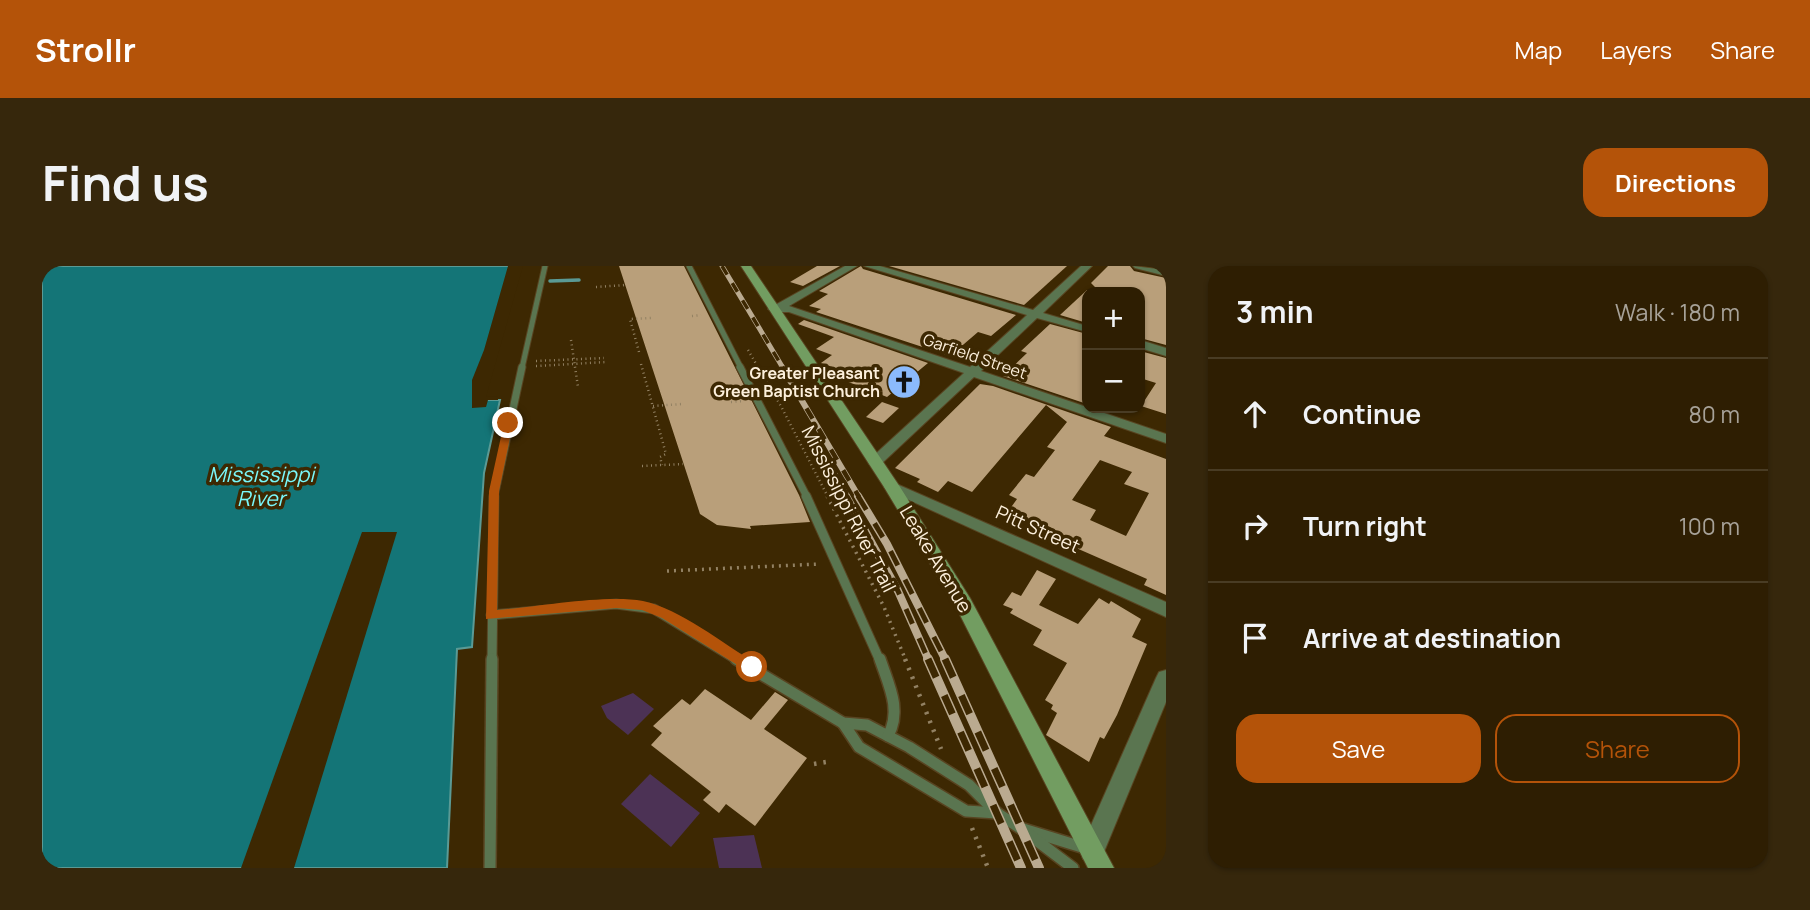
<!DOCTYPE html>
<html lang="en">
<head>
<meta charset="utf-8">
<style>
	body { margin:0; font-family:Manrope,sans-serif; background:#36270c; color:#f1f3f6 }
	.controls { position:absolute; right:21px; top:21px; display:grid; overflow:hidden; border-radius:14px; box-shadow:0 2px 5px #0004 }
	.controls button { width:63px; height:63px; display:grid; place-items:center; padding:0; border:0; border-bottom:2px solid #493c24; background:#2e1e02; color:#f1f3f6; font:35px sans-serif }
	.stop { position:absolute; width:21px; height:21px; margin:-16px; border:5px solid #b45309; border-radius:50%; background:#fff }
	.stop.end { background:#b45309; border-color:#fff; box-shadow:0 2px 7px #0008 }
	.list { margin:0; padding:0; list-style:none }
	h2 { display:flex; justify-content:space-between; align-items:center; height:91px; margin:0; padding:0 28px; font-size:30px }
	h2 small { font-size:23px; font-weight:400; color:#a7a299 }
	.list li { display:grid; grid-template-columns:46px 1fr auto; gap:21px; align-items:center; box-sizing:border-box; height:112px; padding:0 28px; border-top:2px solid #493c24 }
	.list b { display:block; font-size:26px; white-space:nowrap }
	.list em { font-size:23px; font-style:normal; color:#a7a299 }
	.actions { display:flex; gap:14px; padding:21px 28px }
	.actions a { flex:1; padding:16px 0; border:2px solid #b45309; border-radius:21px; text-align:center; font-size:24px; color:#b45309 }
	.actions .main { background:#b45309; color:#fff }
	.icon { flex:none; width:38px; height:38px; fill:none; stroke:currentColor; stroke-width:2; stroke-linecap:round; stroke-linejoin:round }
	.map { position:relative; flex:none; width:1124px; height:602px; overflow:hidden; border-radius:21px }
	header { display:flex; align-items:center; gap:42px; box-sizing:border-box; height:98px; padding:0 35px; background:#b45309; color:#fff }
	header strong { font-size:33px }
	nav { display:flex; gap:38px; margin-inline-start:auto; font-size:24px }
	.intro { display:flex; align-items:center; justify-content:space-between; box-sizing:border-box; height:168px; padding:0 42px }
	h1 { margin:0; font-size:49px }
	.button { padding:18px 32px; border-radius:21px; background:#b45309; color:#fff; font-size:24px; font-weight:700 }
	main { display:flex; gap:42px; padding:0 42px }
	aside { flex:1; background:#2e1e02; border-radius:21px; box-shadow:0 2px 5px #0004 }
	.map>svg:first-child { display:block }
	.green { fill:#4c3255 }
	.water { fill:#147577; stroke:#5a9a95; stroke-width:2 }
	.pier { fill:#3d2802 }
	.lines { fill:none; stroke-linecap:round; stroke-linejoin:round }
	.stream { stroke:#5a9a95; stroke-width:3.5 }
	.building { fill:#b99f7a; fill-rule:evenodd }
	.lane-far3-casing { stroke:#584421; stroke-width:7 }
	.lane-far2-casing { stroke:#584421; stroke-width:9 }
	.lane-far1-casing { stroke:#584421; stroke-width:11 }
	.lane-casing { stroke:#584421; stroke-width:14 }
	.street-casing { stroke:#584421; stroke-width:2 }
	.secondary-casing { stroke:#584421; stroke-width:2 }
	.path-far2 { stroke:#928163; stroke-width:2.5; stroke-dasharray:1 3.5; stroke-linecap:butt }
	.path-far1 { stroke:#928163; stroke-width:3.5; stroke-dasharray:2 5; stroke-linecap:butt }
	.path { stroke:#928163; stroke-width:4.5; stroke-dasharray:2.5 7; stroke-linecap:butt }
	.lane-far3 { stroke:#5a7550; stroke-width:5 }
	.lane-far2 { stroke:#5a7550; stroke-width:7 }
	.lane-far1 { stroke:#5a7550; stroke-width:9 }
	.lane { stroke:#5a7550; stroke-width:11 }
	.street { fill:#5a7550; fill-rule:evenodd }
	.secondary { fill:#729d61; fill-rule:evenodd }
	.rail-far3-casing { stroke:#baaa90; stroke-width:5 }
	.rail-far2-casing { stroke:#baaa90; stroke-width:6 }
	.rail-far1-casing { stroke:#baaa90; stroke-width:8 }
	.rail-casing { stroke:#baaa90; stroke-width:10 }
	.rail-far3 { stroke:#3d2802; stroke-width:3.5; stroke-dasharray:10; stroke-linecap:butt }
	.rail-far2 { stroke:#3d2802; stroke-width:4.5; stroke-dasharray:12; stroke-linecap:butt }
	.rail-far1 { stroke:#3d2802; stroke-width:5; stroke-dasharray:16; stroke-linecap:butt }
	.rail { stroke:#3d2802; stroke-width:7; stroke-dasharray:20; stroke-linecap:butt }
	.route { fill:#b45309 }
	.labels { text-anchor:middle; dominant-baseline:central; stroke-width:7; stroke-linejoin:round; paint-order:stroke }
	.far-street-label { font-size:16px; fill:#fdf0dc; stroke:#3d2802 }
	.far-poi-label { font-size:16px; font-weight:bold; fill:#fdf0dc; stroke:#3d2802; text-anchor:end }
	.street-label { font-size:19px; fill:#fdf0dc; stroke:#3d2802 }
	.water-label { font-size:21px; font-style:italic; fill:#79f7fa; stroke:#3d2802 }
</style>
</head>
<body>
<header>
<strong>Strollr</strong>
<nav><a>Map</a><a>Layers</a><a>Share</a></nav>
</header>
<div class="intro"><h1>Find us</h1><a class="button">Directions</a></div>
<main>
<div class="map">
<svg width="1124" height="602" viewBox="0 0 1124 602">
	<rect width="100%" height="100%" fill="#3d2802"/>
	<!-- green -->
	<g class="green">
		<path d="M591,427L612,443L586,469L565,452L559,440Z"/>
		<path d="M608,508L658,547L629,581L579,538Z"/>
		<path d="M712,569L720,602H677L671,572Z"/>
	</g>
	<!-- water -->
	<path class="water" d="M0,0H478L440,134H458L442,207L430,381L415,383L405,602H0Z"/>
	<!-- pier -->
	<g class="pier">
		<path d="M466,0H481L444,131L456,130V134H446L444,141L430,142V114L442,84Z"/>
		<path d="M320,266H355L252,602H199Z"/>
	</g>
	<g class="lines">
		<!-- stream -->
		<path class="stream" d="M508,15L537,14"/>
	</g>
	<!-- building -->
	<g class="building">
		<path d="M577,0H642L757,229L768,256L708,260L709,263L675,259L658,248Z"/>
		<path d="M775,0H798L761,20L748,16Z"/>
		<path d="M819,0L821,3L974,49L949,70L936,66L908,90L774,46L779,43L767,40L786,28L777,25Z"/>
		<path d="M847,0H1025L982,39Z"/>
		<path d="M1066,0H1088L1092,5L1124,12V79L1098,72V26H1058L1049,17Z"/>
		<path d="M1045,24V57L1018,49Z"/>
		<path d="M762,54L886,97L845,131L791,110L799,104L779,97L790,89L774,83L792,71L756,58Z"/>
		<path d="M1008,58L1045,68V138L961,110L985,87L979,85Z"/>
		<path d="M1098,85L1124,92V148L1099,140L1114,117L1098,112Z"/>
		<path d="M938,118L951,120L1069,161L1062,170L1124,193V329L1102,319L1105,313L1009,271L992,262L994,260L965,247L975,233L967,229L984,208L992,211L1013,184L1005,181L1025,156L1004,139L930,226L906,215L896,226L875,216L878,213L853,202ZM1058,194L1090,206L1082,218L1107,227L1084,270L1048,254L1054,244L1030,234Z"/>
		<path d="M840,136L857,142L841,157L824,151Z"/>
		<path d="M995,304L1014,313L997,339L1036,358L1057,332L1067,338L1069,335L1099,353L1090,371L1105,378L1075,449L1062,473L1058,471L1047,496L1004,469L1015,447L1009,443L1011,439L1003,434L1025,397L991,379L1000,364L968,347L971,343L961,339L970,326L979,330Z"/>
		<path d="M663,423L709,454L733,426L746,434L722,463L765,492L713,560L684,538L677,547L661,534L669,526L609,479L620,467L611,460L640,433L648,439Z"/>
	</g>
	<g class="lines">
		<!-- lane-far3 casing -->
		<g class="lane-far3-casing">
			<g id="lane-far3">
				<path d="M647,0L699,102"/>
				<path d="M480,102L503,0"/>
			</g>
		</g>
		<!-- lane-far2 casing -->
		<g class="lane-far2-casing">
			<g id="lane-far2">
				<path d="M698,101L765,231"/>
				<path d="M452,231L480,101"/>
			</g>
		</g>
		<!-- lane-far1 casing -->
		<g class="lane-far1-casing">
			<g id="lane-far1">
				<path d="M764,230L838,395"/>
				<path d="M449,349L574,338L612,343L697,395"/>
				<path d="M450,395L452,230"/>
			</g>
		</g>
		<!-- lane casing -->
		<g class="lane-casing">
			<g id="lane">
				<path d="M694,393L801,457L825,459L867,481L927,519L955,547L978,562L1043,582"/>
				<path d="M838,393C847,420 860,444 846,470"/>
				<path d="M801,457L817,481L924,545L955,547"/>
				<path d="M985,567L1031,602"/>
				<path d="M448,602L450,393"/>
			</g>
		</g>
		<!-- street casing -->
		<g class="street-casing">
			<g id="street">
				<path d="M803,0H815L747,40L928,101L985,49L822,0H838L991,44L1039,0H1050L1001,47L1045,60V66L995,52L939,105L1124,168V177L932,111L838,199H828L826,196L828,193L922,107L747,46H731L726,43Z"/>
				<path d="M1091,0L1124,4V10L1093,2Z"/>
				<path d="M1098,74L1124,82V90L1098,82Z"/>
				<path d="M850,216L1124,336V351L845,224L842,221L845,218Z"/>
				<path d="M1124,404V436L1059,593L1050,596L1041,593L1038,584L1114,412L1117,406Z"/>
			</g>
		</g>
		<!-- secondary casing -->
		<g class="secondary-casing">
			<path id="secondary" d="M699,0H709L858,221L928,332L1072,602H1046L913,339L842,221Z"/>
		</g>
		<!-- path-far2 -->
		<g class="path-far2">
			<path d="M554,21L583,19"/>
			<path d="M650,50L659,49"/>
			<path d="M529,74L536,121"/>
			<path d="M706,84L740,142L786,231"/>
			<path d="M597,86L588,53L609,52"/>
			<path d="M494,95L562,92"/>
			<path d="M599,98L624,188L618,191L620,199"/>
			<path d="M494,100L564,96"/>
			<path d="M689,136L701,135"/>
			<path d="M611,140L640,138"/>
			<path d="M600,200L641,198"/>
		</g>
		<!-- path-far1 -->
		<g class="path-far1">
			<path d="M785,230L842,341L864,395"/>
			<path d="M625,305L778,298"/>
		</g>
		<!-- path -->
		<g class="path">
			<path d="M863,393L899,483"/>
			<path d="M772,498L784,496"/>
			<path d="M930,562L946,602"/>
		</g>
		<!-- lane-far3 -->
		<use href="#lane-far3" class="lane-far3"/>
		<!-- lane-far2 -->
		<use href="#lane-far2" class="lane-far2"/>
		<!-- lane-far1 -->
		<use href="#lane-far1" class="lane-far1"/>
		<!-- lane -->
		<use href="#lane" class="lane"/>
		<!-- street -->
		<use href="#street" class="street"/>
		<!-- secondary -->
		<use href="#secondary" class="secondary"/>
		<!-- rail-far3 casing -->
		<g class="rail-far3-casing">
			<path id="rail-far3" d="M680,0L741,102"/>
		</g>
		<!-- rail-far2 casing -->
		<g class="rail-far2-casing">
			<g id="rail-far2">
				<path d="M740,101L817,231"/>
				<path d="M783,191L805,231"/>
			</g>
		</g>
		<!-- rail-far1 casing -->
		<g class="rail-far1-casing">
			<g id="rail-far1">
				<path d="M804,230L856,325L887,395"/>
				<path d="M816,230L845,278L904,395"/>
			</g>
		</g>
		<!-- rail casing -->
		<g class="rail-casing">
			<g id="rail">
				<path d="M886,393L979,602"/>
				<path d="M903,393L997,602"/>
			</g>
		</g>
		<!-- rail-far3 -->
		<use href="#rail-far3" class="rail-far3"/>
		<!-- rail-far2 -->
		<use href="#rail-far2" class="rail-far2"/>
		<!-- rail-far1 -->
		<use href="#rail-far1" class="rail-far1"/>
		<!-- rail -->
		<use href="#rail" class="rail"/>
	</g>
	<!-- route -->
	<path class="route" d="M466,154L471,157L457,225L455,344C495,341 563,328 601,335C638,343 681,377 714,398V405H705L620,352L600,344L574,342L444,353L447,225L462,157Z"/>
	<!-- icons -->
	<defs>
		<g id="church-disc" transform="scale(1.75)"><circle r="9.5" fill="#8bbafc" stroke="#3d2802"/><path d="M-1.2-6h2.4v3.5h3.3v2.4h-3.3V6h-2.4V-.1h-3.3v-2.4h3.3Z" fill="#111"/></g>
	</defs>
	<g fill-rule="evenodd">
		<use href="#church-disc" x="862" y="116"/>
	</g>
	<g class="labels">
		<!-- far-street labels -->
		<g class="far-street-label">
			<text transform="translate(933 90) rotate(19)">Garfield Street</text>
		</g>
		<!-- far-poi labels -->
		<g class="far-poi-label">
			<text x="838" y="107">Greater Pleasant<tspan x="838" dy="18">Green Baptist Church</tspan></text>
		</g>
		<!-- street labels -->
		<g class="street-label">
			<text transform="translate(807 243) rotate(63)">Mississippi River Trail</text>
			<text transform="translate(996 263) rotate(24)">Pitt Street</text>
			<text transform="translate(894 293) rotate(59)">Leake Avenue</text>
		</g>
		<!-- water labels -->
		<g class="water-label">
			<text x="219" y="208">Mississippi<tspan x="219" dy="24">River</tspan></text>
		</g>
	</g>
</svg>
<div class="controls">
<button>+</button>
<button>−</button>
</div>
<div class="stop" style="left:710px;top:401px"></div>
<div class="stop end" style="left:466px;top:157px"></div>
</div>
<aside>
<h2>3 min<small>Walk · 180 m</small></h2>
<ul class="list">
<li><svg class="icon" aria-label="ahead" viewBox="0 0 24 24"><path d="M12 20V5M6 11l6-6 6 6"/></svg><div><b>Continue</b></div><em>80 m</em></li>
<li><svg class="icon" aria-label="right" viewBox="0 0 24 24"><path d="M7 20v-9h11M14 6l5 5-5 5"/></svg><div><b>Turn right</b></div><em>100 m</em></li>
<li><svg class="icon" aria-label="arrive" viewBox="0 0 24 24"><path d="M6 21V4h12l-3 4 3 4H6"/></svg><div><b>Arrive at destination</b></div></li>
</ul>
<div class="actions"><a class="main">Save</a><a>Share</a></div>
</aside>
</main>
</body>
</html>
